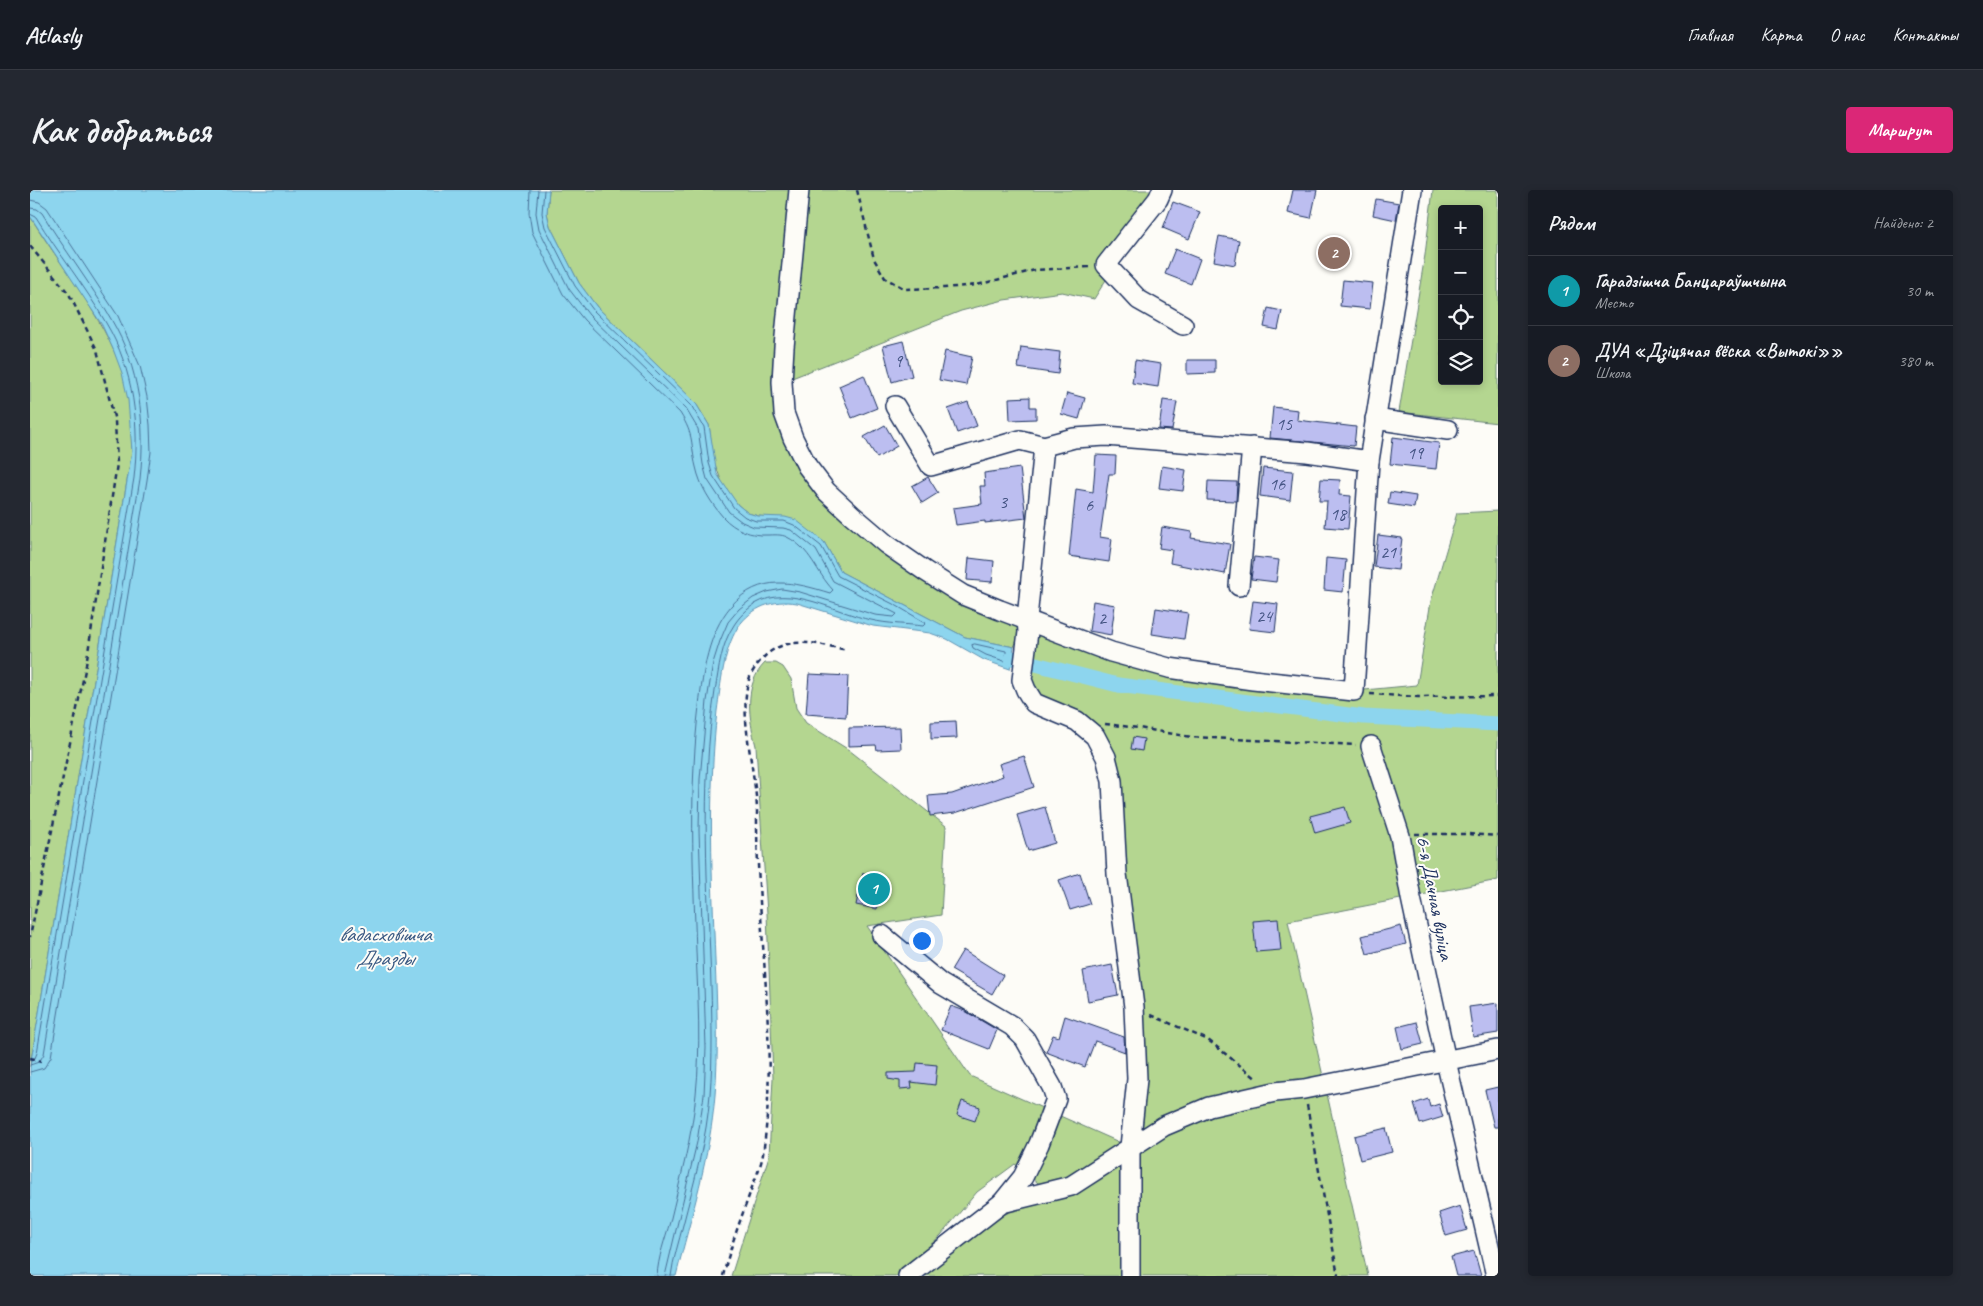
<!DOCTYPE html>
<html lang="ru">
<head>
<meta charset="utf-8">
<style>
	body { margin:0; font-family:Caveat,sans-serif; background:#242831; color:#f1f3f6 }
	.controls { position:absolute; right:15px; top:15px; display:grid; overflow:hidden; border-radius:5px; box-shadow:0 2px 8px #0003 }
	.controls button { width:45px; height:45px; display:grid; place-items:center; padding:0; border:0; border-bottom:1px solid #363941; background:#171b24; color:#f1f3f6; font:25px sans-serif }
	.you { position:absolute; left:891px; top:750px; width:18px; height:18px; margin:-12px; border:4px solid #fff; border-radius:50%; background:#1a73e8; box-shadow:0 0 0 8px #1a73e833 }
	.badge { display:grid; place-items:center; width:32px; height:32px; border-radius:50%; background:#db2777; color:#fff; font-size:16px; font-weight:700 }
	.pin { position:absolute; translate:-50% -50%; border:2px solid #fff; box-shadow:0 1px 5px #0006 }
	.list { margin:0; padding:0; list-style:none }
	h2 { display:flex; justify-content:space-between; align-items:center; height:65px; margin:0; padding:0 20px; font-size:21px }
	h2 small { font-size:16px; font-weight:400; color:#9ea1a6 }
	.list li { display:grid; grid-template-columns:32px 1fr auto; gap:15px; align-items:center; box-sizing:border-box; height:70px; padding:0 20px; border-top:1px solid #363941 }
	.list b { display:block; font-size:19px; white-space:nowrap }
	.list p { margin:0; font-size:16px; white-space:nowrap; color:#9ea1a6 }
	.list em { font-size:16px; font-style:normal; color:#9ea1a6 }
	.icon { flex:none; width:28px; height:28px; fill:none; stroke:currentColor; stroke-width:2; stroke-linecap:round; stroke-linejoin:round }
	.map { position:relative; flex:none; width:1468px; height:1086px; overflow:hidden; border-radius:5px }
	header { display:flex; align-items:center; gap:30px; box-sizing:border-box; height:70px; padding:0 25px; background:#171b24; border-bottom:1px solid #363941 }
	header strong { font-size:24px }
	nav { display:flex; gap:28px; margin-inline-start:auto; font-size:18px }
	.intro { display:flex; align-items:center; justify-content:space-between; box-sizing:border-box; height:120px; padding:0 30px }
	h1 { margin:0; font-size:35px }
	.button { padding:12px 22px; border-radius:5px; background:#db2777; color:#fff; font-size:18px; font-weight:700 }
	main { display:flex; gap:30px; padding:0 30px }
	aside { flex:1; background:#171b24; border-radius:5px; box-shadow:0 2px 8px #0003 }
	.map>svg:first-child { display:block }
	.green { fill:#b4d690; stroke:#688277; fill-rule:evenodd }
	.water { fill:#8dd5ee; stroke:#5f93b4 }
	.lines { fill:none; stroke-linecap:round; stroke-linejoin:round }
	.shore { stroke:#497198; stroke-width:1 }
	.canal { stroke:#8dd5ee; stroke-width:15 }
	.building { fill:#bcbef0; stroke:#1b2f5e }
	.minor-casing { stroke:#1b2f5e; stroke-width:22 }
	.path { stroke:#1b2f5e; stroke-width:2.5; stroke-dasharray:5 4; stroke-linecap:butt }
	.minor { stroke:#fdfcf7; stroke-width:19 }
	.labels { text-anchor:middle; dominant-baseline:central; stroke-width:4; stroke-linejoin:round; paint-order:stroke }
	.number-label { font-size:18px; fill:#435382 }
	.street-label { font-size:20px; fill:#1b2f5e; stroke:#fdfcf7 }
	.water-label { font-size:21px; font-style:italic; fill:#385882; stroke:#fdfcf7 }
</style>
</head>
<body>
<header>
<strong>Atlasly</strong>
<nav><a>Главная</a><a>Карта</a><a>О нас</a><a>Контакты</a></nav>
</header>
<div class="intro"><h1>Как добраться</h1><a class="button">Маршрут</a></div>
<main>
<div class="map">
<svg width="1468" height="1086" viewBox="0 0 1468 1086">
	<rect width="100%" height="100%" fill="#fdfcf7"/>
	<filter id="ink" filterUnits="userSpaceOnUse"><feTurbulence type="fractalNoise" baseFrequency=".02" numOctaves="2"/><feDisplacementMap in="SourceGraphic" scale="10" xChannelSelector="R" yChannelSelector="G"/><feConvolveMatrix kernelMatrix="1 2 1 2 8 2 1 2 1" color-interpolation-filters="sRGB"/></filter>
	<g filter="url(#ink)">
		<!-- green -->
		<g class="green">
			<path d="M519,0H1132L1064,109L1032,102L974,110L931,121L752,192L777,276L895,381L1081,462L1324,501L1387,495L1401,411L1427,323L1468,321V690L1258,731L1338,1086H885L970,1026L999,1014L1019,1002L985,974L947,1002L911,1045L868,1086H701L739,966L743,888L737,723L726,556C719,529 713,495 735,473H746L753,477L761,489L766,518L776,533L819,560L916,636L911,725L837,736L940,886L1100,957L1099,781L1073,618L1074,575L1058,544L1002,515L996,430L984,457L935,447L811,382L794,352L736,327L728,326L718,323L708,315L693,295L684,272L679,235L665,212L567,117L549,93L520,36L517,23Z"/>
			<path d="M1403,0H1468V233L1369,222L1395,65ZM1412,19H1449V191H1412Z"/>
			<path d="M0,26C31,77 72,124 92,181C100,207 101,234 102,261L0,877Z"/>
		</g>
		<!-- water -->
		<path class="water" d="M0,0H519L517,23L520,36L549,93L567,117L665,212L679,235L687,284L708,315L718,323L728,326L755,327L766,330L794,352L811,382L935,447L984,457L980,479L954,470L917,449L900,443L843,436L767,413C743,409 722,417 708,437C693,461 691,494 687,521C678,604 682,686 685,770C687,815 689,861 685,905C680,967 661,1027 646,1086H0V877L102,261L98,210L92,183L83,159L72,135L0,26Z"/>
		<g class="lines">
			<!-- shore -->
			<g class="shore">
				<path d="M500,0L499,23L502,42L533,104L554,130L650,223C665,247 660,253 666,277C670,296 681,313 693,327C705,340 721,346 738,345C744,345 751,344 757,347C781,359 786,382 803,400L800,403C764,392 730,383 701,416C678,443 673,482 669,516C659,598 663,679 666,761C668,809 671,857 666,904C662,947 650,990 640,1032C635,1049 628,1068 627,1086"/>
				<path d="M508,0L506,23L509,39L539,99L559,125L656,219L668,239L673,274L677,289L699,322L712,332L724,337L753,338L761,340L786,360L803,391L867,424L864,427L845,425L770,402L752,399L737,402L723,408L709,419L698,432L690,451L683,473L677,511L670,589L669,640L676,858L674,905L667,952L635,1086"/>
				<path d="M514,0L512,23L515,37L545,96L564,121L661,215L674,237L679,273L683,286L704,318L715,327L726,331H754L764,335L791,356L808,386L867,416L896,433L893,436C876,434 858,434 841,430C806,423 760,393 725,414C717,419 709,427 704,435C691,454 689,479 685,501C670,599 678,697 681,796C682,832 683,868 680,904C677,948 664,992 653,1035C649,1052 643,1069 641,1086"/>
				<path d="M0,10L9,12L17,18L88,126L110,176L117,207L120,235L121,262L117,290L21,867L14,878L0,882"/>
				<path d="M0,18L7,19L12,23C34,59 60,93 81,129C110,178 116,234 110,289L14,864L9,872L0,875"/>
				<path d="M0,24L6,27C28,63 55,96 76,133C104,180 110,235 104,288L7,863L5,868H0"/>
				<path d="M945,454L976,461V470L974,471L956,465L943,458L942,455Z"/>
			</g>
			<!-- canal -->
			<path class="canal" d="M982,468L1088,495L1334,527L1468,534"/>
		</g>
		<!-- building -->
		<g class="building">
			<path d="M1263,0H1287L1281,28L1258,23Z"/>
			<path d="M1346,9L1369,13L1366,30L1343,25Z"/>
			<path d="M1143,12L1170,22L1159,49L1133,38Z"/>
			<path d="M1189,46L1209,50L1205,75L1184,71Z"/>
			<path d="M1145,59L1170,69L1161,94L1135,84Z"/>
			<path d="M1313,90L1343,93L1340,119L1310,116Z"/>
			<path d="M1238,118L1252,121L1248,140L1234,137Z"/>
			<path d="M873,151L882,186L862,192L853,156Z"/>
			<path d="M991,157L1030,162L1028,184L988,178Z"/>
			<path d="M915,161L942,167L936,195L909,190Z"/>
			<path d="M1105,170L1131,174L1128,197L1102,193Z"/>
			<path d="M1157,170H1185V183L1157,184Z"/>
			<path d="M834,185L847,218L822,228L809,196Z"/>
			<path d="M1037,203L1055,208L1049,229L1031,224Z"/>
			<path d="M1000,207V217H1006V229L980,230L979,208Z"/>
			<path d="M1133,210L1147,212L1142,240L1129,239Z"/>
			<path d="M938,212L947,236L927,243L918,219Z"/>
			<path d="M1243,217L1268,220L1267,230L1326,237L1324,256L1240,248Z"/>
			<path d="M855,235L867,256L847,268L834,247Z"/>
			<path d="M1363,247L1409,253L1406,279L1360,274Z"/>
			<path d="M1066,265L1086,266L1085,284H1079L1070,347L1082,349L1079,372L1039,366L1046,299L1063,302Z"/>
			<path d="M1132,276L1156,280L1153,301L1129,298Z"/>
			<path d="M990,278L996,328L955,333V331L926,335L923,318L952,314L950,296H955L954,283Z"/>
			<path d="M1233,278L1263,281L1260,310L1230,306Z"/>
			<path d="M898,287L908,303L892,313L882,296Z"/>
			<path d="M1291,289L1310,290L1309,305L1321,306L1318,339L1295,337L1297,311H1289Z"/>
			<path d="M1178,291L1207,292L1206,311L1177,310Z"/>
			<path d="M1360,302L1386,306L1384,318L1358,314Z"/>
			<path d="M1132,337L1162,342L1161,348L1200,354L1195,384L1140,373L1142,360L1129,358Z"/>
			<path d="M1348,345L1372,348L1368,380L1344,377Z"/>
			<path d="M1224,367L1249,370L1246,392L1221,389Z"/>
			<path d="M939,368L964,371L962,392L937,390Z"/>
			<path d="M1296,368L1316,370L1313,402L1294,400Z"/>
			<path d="M1063,411L1085,415L1081,445L1059,441Z"/>
			<path d="M1223,411L1248,414L1245,442L1219,439Z"/>
			<path d="M1126,418L1158,423L1154,449L1122,444Z"/>
			<path d="M779,484L818,486L816,527L776,524Z"/>
			<path d="M926,531L927,548L901,549V532Z"/>
			<path d="M870,537L871,559L847,560L846,555L819,556V538Z"/>
			<path d="M1103,547L1114,549L1112,561L1101,559Z"/>
			<path d="M994,566L1004,597L925,623L900,626L898,606L922,604L973,586L969,574Z"/>
			<path d="M1015,617L1025,653L998,661L987,625Z"/>
			<path d="M1315,617L1320,633L1285,643L1280,626Z"/>
			<path d="M833,683L853,687L847,719L826,715Z"/>
			<path d="M1050,683L1060,714L1040,720L1029,690Z"/>
			<path d="M1248,729L1251,760L1226,762L1223,731Z"/>
			<path d="M1371,736L1376,754L1337,764L1332,746Z"/>
			<path d="M933,760L973,785L962,804L921,780Z"/>
			<path d="M1082,775L1088,805L1058,811L1053,781Z"/>
			<path d="M1468,813V843L1443,847L1439,817Z"/>
			<path d="M921,816L935,821L967,840L959,859L911,840Z"/>
			<path d="M1035,826L1094,847L1095,862L1065,851L1055,877L1016,862L1023,845L1029,847Z"/>
			<path d="M1387,832L1393,854L1372,859L1367,837Z"/>
			<path d="M887,873L907,875L905,895L881,892L882,898L870,899V891L858,889V883L886,882Z"/>
			<path d="M1468,897V937H1464L1455,900Z"/>
			<path d="M1398,909L1400,917L1409,914L1413,927L1390,934L1384,914Z"/>
			<path d="M932,911L950,917L945,931L927,925Z"/>
			<path d="M1356,938L1362,962L1330,970L1324,946Z"/>
			<path d="M1430,1016L1437,1040L1416,1046L1409,1023Z"/>
			<path d="M1444,1061L1451,1086H1426L1421,1067Z"/>
		</g>
		<g class="lines">
			<!-- minor casing -->
			<g class="minor-casing">
				<g id="minor">
					<path d="M769,0L754,157L752,192L754,223L763,248L777,276L796,301L822,325L856,354L895,381L933,405L970,420L1081,462L1139,478L1223,490L1324,501L1339,271L1382,0"/>
					<path d="M1132,0L1128,9L1076,75L1109,110L1153,135"/>
					<path d="M865,216L901,276L990,250L1014,256L1044,248L1076,246L1277,262L1339,271"/>
					<path d="M1345,229L1418,240"/>
					<path d="M1014,256L997,429L998,442L992,490L996,500L1004,513L1047,531L1065,546L1076,567L1082,591L1087,684L1104,817L1107,889L1100,957V1086"/>
					<path d="M1209,396L1222,257"/>
					<path d="M1341,556L1370,646L1381,708L1416,871L1466,1086"/>
					<path d="M852,745L911,794L982,836L995,849L1022,897L1026,909L1009,954L993,987L972,1013"/>
					<path d="M878,1086L972,1013L1041,996L1134,936L1179,917L1245,902L1274,899L1468,860"/>
				</g>
			</g>
			<!-- path -->
			<g class="path">
				<path d="M827,0L844,69L855,88L875,99L914,98L947,95L1005,80L1060,77"/>
				<path d="M0,56L39,104L67,160L85,231L87,274L56,475L0,747"/>
				<path d="M1340,504L1388,507L1468,506"/>
				<path d="M1075,534L1109,538L1161,547L1326,555"/>
				<path d="M1385,644H1438L1468,646"/>
				<path d="M1121,825L1178,850L1227,889"/>
				<path d="M0,868L11,871"/>
				<path d="M1277,915L1308,1086"/>
				<path d="M693,1086C700,1058 710,1031 720,1003C724,991 731,977 733,964C749,851 726,736 727,622C727,585 704,511 723,481C747,442 780,452 817,460"/>
			</g>
			<!-- minor -->
			<use href="#minor" class="minor"/>
		</g>
	</g>
	<g class="labels">
		<!-- number labels -->
		<g class="number-label">
			<text x="868" y="171">9</text>
			<text x="1254" y="234">15</text>
			<text x="1385" y="263">19</text>
			<text x="1247" y="294">16</text>
			<text x="973" y="312">3</text>
			<text x="1059" y="315">6</text>
			<text x="1308" y="324">18</text>
			<text x="1358" y="362">21</text>
			<text x="1234" y="426">24</text>
			<text x="1072" y="428">2</text>
		</g>
		<!-- street labels -->
		<g class="street-label">
			<text transform="translate(1405 708) rotate(79)">6-я Дачная вуліца</text>
		</g>
		<!-- water labels -->
		<g class="water-label">
			<text x="355" y="744">вадасховішча<tspan x="355" dy="24">Дразды</tspan></text>
		</g>
	</g>
</svg>
<div class="controls">
<button>+</button>
<button>−</button>
<button><svg class="icon" aria-label="locate" viewBox="0 0 24 24"><circle cx="12" cy="12" r="6"/><path d="M12 2v4M12 18v4M2 12h4M18 12h4"/></svg></button>
<button><svg class="icon" aria-label="layers" viewBox="0 0 24 24"><path d="M12 4l9 5-9 5-9-5zM3 14l9 5 9-5"/></svg></button>
</div>
<div class="you"></div>
<div class="pin badge" style="left:844px;top:699px;background:#0f9aa8">1</div>
<div class="pin badge" style="left:1304px;top:63px;background:#8d6e63">2</div>
</div>
<aside>
<h2>Рядом<small>Найдено: 2</small></h2>
<ul class="list">
<li><span class="badge" style="background:#0f9aa8">1</span><div><b>Гарадзішча Банцараўшчына</b><p>Место</p></div><em>30 m</em></li>
<li><span class="badge" style="background:#8d6e63">2</span><div><b>ДУА «Дзіцячая вёска «Вытокі»»</b><p>Школа</p></div><em>380 m</em></li>
</ul>
</aside>
</main>
</body>
</html>
